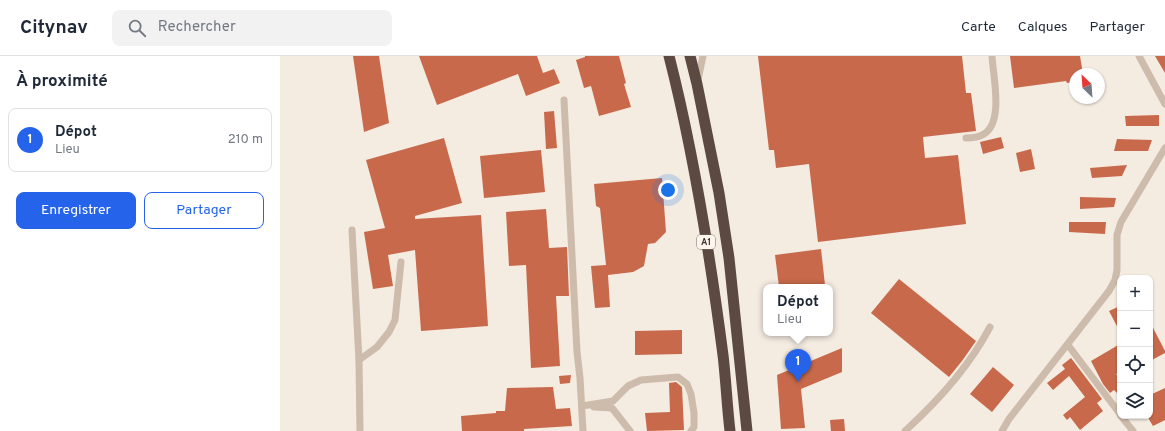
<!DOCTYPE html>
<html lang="fr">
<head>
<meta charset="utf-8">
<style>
	body { margin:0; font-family:Overpass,sans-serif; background:#f2f2f3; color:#1f2937 }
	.controls { position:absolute; right:12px; bottom:12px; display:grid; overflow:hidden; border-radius:8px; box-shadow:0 1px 3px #0004 }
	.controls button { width:36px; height:36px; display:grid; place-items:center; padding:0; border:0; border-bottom:1px solid #e0e1e3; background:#fff; color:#1f2937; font:20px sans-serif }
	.compass { position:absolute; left:789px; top:12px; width:36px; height:36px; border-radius:50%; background:#fff; box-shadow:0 1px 3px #0004; rotate:335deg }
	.you { position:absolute; left:388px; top:134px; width:14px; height:14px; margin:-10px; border:3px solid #fff; border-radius:50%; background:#1a73e8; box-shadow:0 0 0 6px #1a73e833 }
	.badge { display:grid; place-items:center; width:26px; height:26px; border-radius:50%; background:#2563eb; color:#fff; font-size:13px; font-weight:700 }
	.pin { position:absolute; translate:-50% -33px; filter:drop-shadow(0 1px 2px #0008) }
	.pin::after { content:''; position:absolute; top:21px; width:14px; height:12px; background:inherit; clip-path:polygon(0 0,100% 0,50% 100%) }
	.popup { position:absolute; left:483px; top:228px; width:70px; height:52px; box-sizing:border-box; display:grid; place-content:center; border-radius:8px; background:#fff; filter:drop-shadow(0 1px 3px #0005); font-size:13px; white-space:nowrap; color:#747a83 }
	.popup b { font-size:15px; color:#1f2937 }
	.popup::after { content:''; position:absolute; left:50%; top:100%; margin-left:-8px; border:8px solid transparent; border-top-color:#fff }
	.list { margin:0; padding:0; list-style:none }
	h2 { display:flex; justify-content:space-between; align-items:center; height:52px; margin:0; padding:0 16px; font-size:17px }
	h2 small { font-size:13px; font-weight:400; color:#747a83 }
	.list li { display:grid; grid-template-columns:26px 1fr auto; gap:12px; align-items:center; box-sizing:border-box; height:64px; margin:0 8px 8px; padding:0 8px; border:1px solid #e0e1e3; border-radius:8px }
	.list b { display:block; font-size:15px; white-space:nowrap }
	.list p { margin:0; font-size:13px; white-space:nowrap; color:#747a83 }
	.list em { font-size:13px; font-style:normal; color:#747a83 }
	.actions { display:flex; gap:8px; padding:12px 16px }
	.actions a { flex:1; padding:9px 0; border:1px solid #2563eb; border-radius:8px; text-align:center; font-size:14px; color:#2563eb }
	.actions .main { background:#2563eb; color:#fff }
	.icon { flex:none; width:22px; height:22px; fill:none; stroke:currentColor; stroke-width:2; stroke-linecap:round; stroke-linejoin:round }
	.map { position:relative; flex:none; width:885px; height:375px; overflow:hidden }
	header { display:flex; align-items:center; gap:24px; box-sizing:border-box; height:56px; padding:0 20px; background:#fff; border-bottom:1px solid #e0e1e3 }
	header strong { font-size:19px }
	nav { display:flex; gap:22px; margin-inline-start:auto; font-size:14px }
	.search { width:280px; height:36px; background:#f2f2f3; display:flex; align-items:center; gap:10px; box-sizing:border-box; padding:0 14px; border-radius:8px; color:#747a83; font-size:15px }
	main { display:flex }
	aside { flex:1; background:#fff }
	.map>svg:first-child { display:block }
	.building { fill:#c8694b }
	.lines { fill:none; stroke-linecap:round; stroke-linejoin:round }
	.minor { stroke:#cdbbac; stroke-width:7 }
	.highway { stroke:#5c4a42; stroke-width:11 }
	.labels { text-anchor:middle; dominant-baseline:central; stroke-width:3; stroke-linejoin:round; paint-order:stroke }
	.shield { fill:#fbf5ee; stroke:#756b66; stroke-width:1 }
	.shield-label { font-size:9px; font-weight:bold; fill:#3b302b }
</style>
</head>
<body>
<header>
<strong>Citynav</strong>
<div class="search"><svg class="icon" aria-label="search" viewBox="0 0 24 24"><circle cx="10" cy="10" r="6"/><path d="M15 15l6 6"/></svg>Rechercher</div>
<nav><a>Carte</a><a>Calques</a><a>Partager</a></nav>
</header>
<main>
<aside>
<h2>À proximité<small></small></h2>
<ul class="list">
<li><span class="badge">1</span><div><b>Dépot</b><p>Lieu</p></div><em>210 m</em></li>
</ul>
<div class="actions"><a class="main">Enregistrer</a><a>Partager</a></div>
</aside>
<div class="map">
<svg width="885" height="375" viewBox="0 0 885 375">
	<rect width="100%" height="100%" fill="#f4ebe1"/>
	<!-- building -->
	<g class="building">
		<path d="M73,0H99L109,67L84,76Z"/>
		<path d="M139,0H257L263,17L274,13L280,27L246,40L238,18L157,49Z"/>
		<path d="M305,0H339L346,27L344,28L351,51L319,60L311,30L304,32L296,4L305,1Z"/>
		<path d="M478,0H682L686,37H691L696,75L643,81L645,102L678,99L686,168L538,186L529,108L496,112L494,94H489Z"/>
		<path d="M730,0H800L803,18H795V26L787,27L786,25L734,32Z"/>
		<path d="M875,0H885V17Z"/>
		<path d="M274,55L277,92L266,93L264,56Z"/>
		<path d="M879,59V70H846L845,60Z"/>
		<path d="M721,81L724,92L703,98L700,86Z"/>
		<path d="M164,82L182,147L135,160V163L201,159L208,270L141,275L135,194L108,199L113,230L93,233L84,176L105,172L86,104Z"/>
		<path d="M837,83L872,84L868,95H834Z"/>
		<path d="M751,93L755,113L740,116L736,97Z"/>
		<path d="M261,94L265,136L204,142L200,100Z"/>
		<path d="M847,109L842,120L812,122L810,112Z"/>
		<path d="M382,122L386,176L375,187L368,188L364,210L353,216L328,219L330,251L315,252L311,210L326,209L320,152L316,150L314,128Z"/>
		<path d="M800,141L836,142L834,151L800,153Z"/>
		<path d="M266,153L269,192L287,191L289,240H276L280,310L251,312L246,209L229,210L226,156Z"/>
		<path d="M789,166H826L825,178L789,176Z"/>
		<path d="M541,193L545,229L527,231H499L495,199Z"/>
		<path d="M619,223L696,285L682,305L669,321L591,257Z"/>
		<path d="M840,250V276L829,255Z"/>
		<path d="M870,266L885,295V297L870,305Z"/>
		<path d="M402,274V298L355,299V275Z"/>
		<path d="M840,288V316L836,318L840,323V340L834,334L830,337L823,328L811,305Z"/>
		<path d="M562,292V316L521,333L525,372L501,373L497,319Z"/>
		<path d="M791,302L822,343L817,347L823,355L800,374L790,361L787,364L783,359L805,341L789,320L773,334L767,327L785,313L782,309Z"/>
		<path d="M713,311L734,329L712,356L690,338Z"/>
		<path d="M291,319L290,327L280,328L279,320Z"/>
		<path d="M396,326L402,331L404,374L367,375L365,357L390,356L389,327Z"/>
		<path d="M273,331L276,353L290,352L292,370L244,373V375H182L181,360L216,357V355H225L227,332Z"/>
		<path d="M885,332V364L873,370L867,360H870V339Z"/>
		<path d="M564,363L565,375H551L550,364Z"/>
	</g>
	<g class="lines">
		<!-- minor -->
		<g class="minor">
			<path d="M859,0L885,48"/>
			<path d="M418,24L423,0"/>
			<path d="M284,44L297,296L300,322L303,375"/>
			<path d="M686,82C692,82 699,81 704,78C724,66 713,20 712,0"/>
			<path d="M72,174L79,304"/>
			<path d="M788,289L840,358"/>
			<path d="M302,350L333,345L348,330L361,324L398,321L407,328L411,338L414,357V371L411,375"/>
			<path d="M314,351L332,352L350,375"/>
			<path d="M841,360L853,375"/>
			<path d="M80,375L79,304L97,291L109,276L115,264L121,206"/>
			<path d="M625,375C657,346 690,309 710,271"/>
			<path d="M722,375L729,363L829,235L835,224L837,214V179L841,166L885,92"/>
		</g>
		<!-- highway -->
		<g class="highway">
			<path d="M389,0C414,98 430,199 443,299C446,324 447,350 450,375"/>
			<path d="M410,0L417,28L439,137L449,202L467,375"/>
		</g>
	</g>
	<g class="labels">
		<!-- shield labels -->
		<rect class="shield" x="417" y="179" width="18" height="14" rx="3"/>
		<g class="shield-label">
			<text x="426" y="186">A1</text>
		</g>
	</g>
</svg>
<div class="controls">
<button>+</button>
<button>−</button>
<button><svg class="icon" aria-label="locate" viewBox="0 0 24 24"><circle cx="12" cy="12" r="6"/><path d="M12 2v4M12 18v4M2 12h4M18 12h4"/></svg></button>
<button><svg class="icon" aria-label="layers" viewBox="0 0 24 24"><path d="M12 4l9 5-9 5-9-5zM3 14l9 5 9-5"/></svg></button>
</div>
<svg class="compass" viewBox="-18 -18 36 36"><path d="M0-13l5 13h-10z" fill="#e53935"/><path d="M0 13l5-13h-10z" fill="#747a83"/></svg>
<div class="you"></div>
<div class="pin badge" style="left:518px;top:326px">1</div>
<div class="popup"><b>Dépot</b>Lieu</div>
</div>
</main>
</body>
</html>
